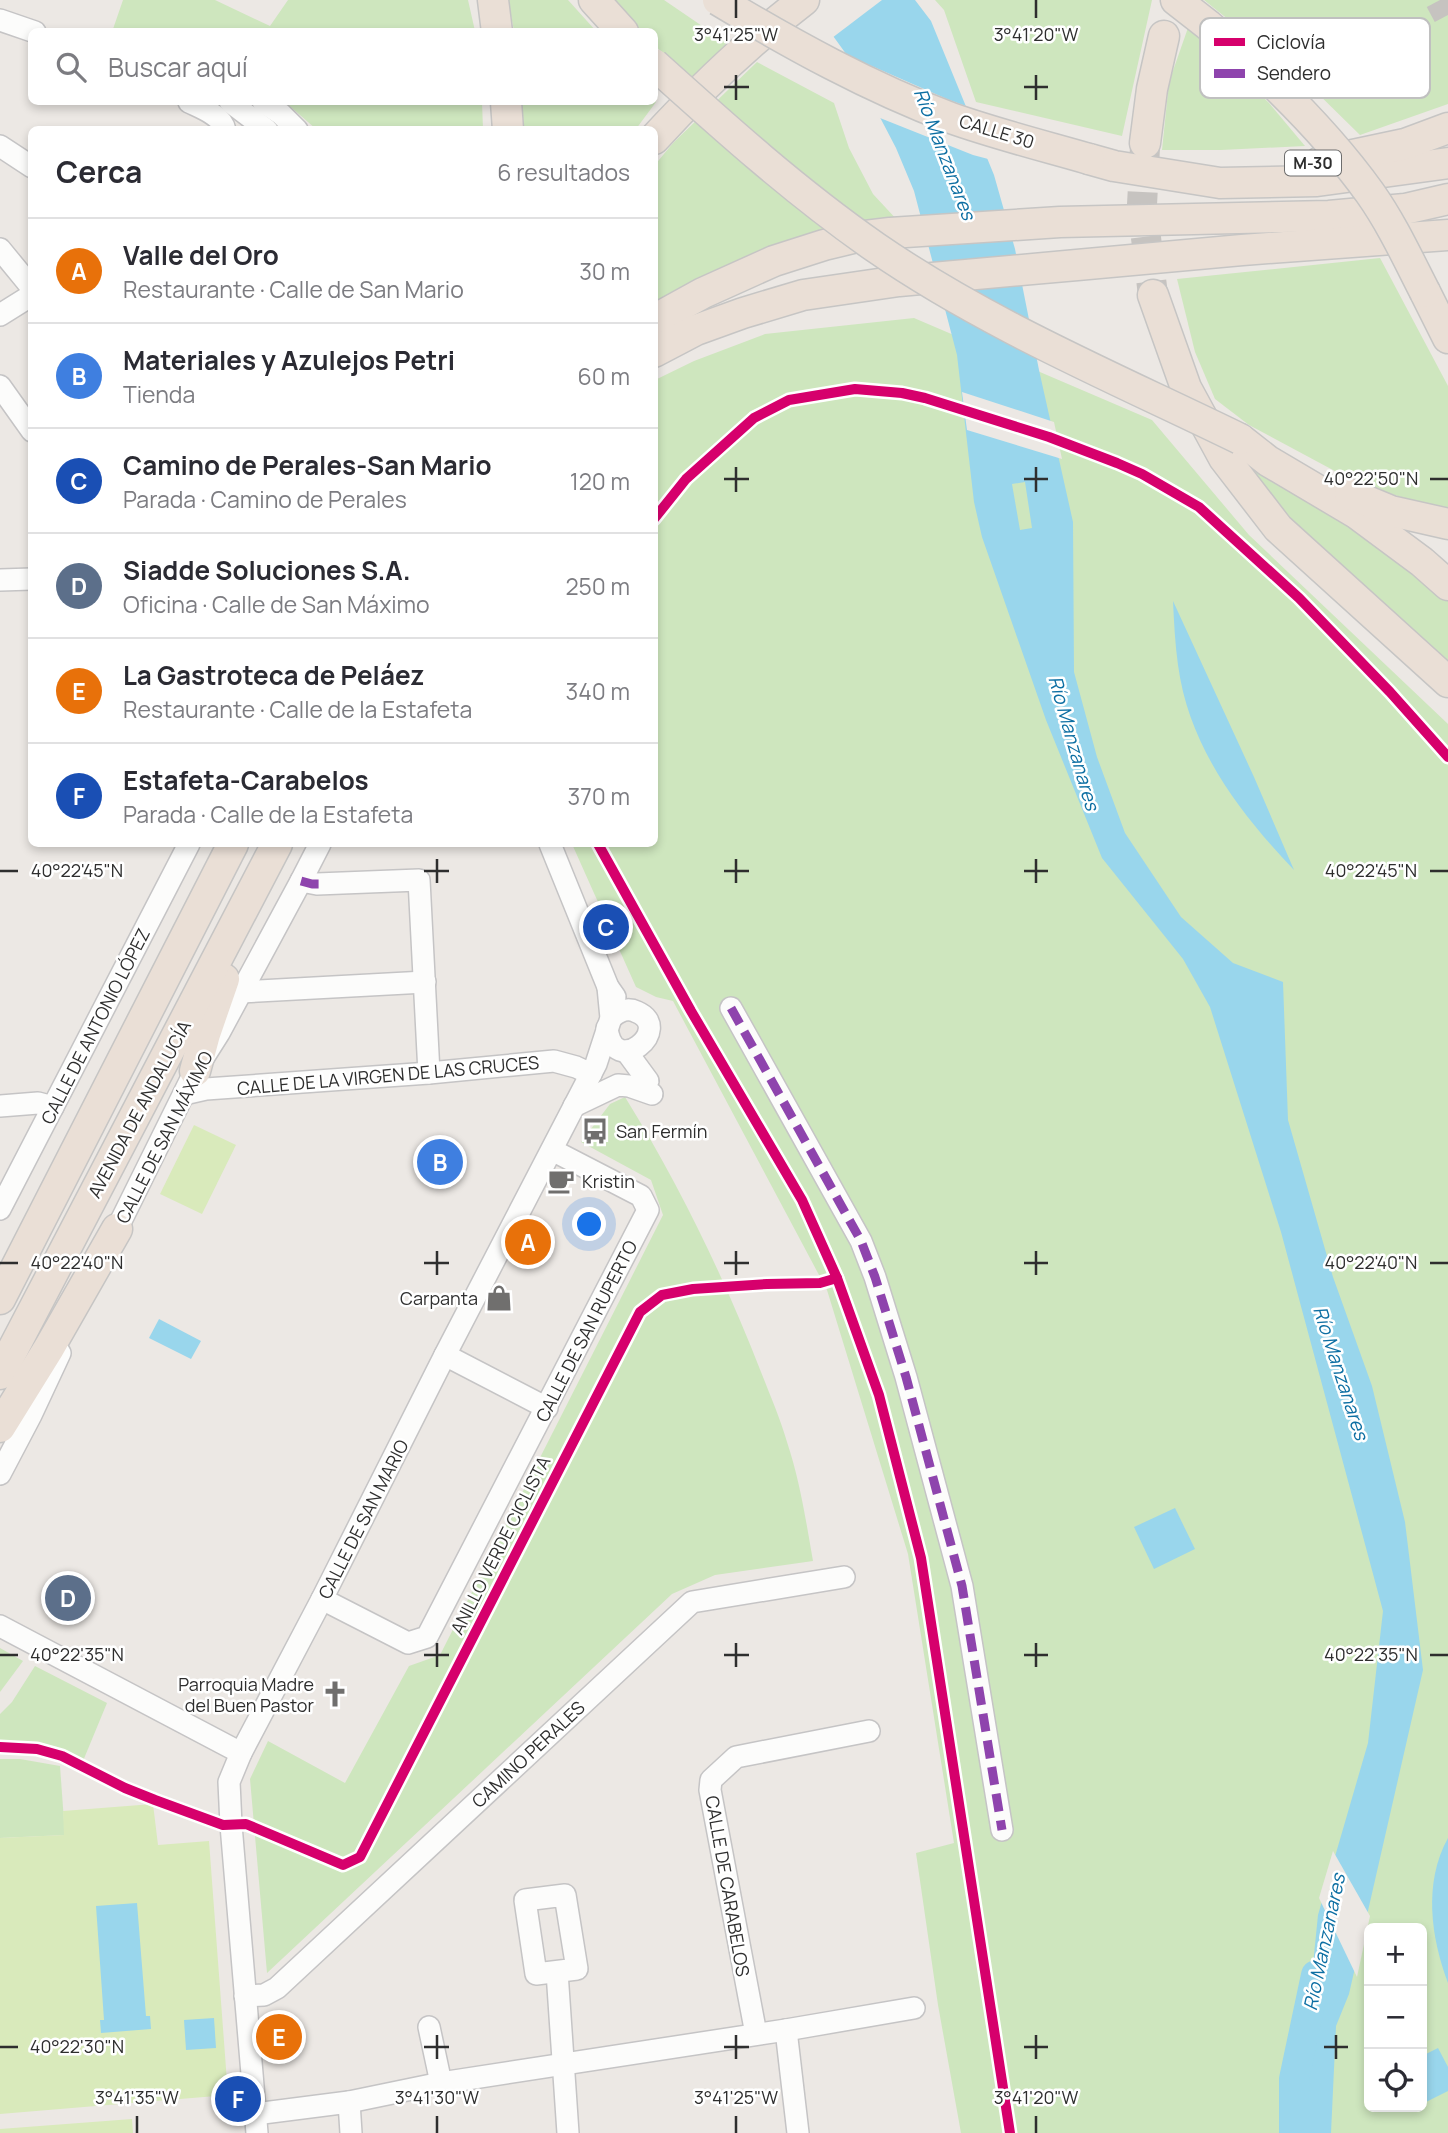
<!DOCTYPE html>
<html lang="es">
<head>
<meta charset="utf-8">
<style>
	body { margin:0; font-family:Manrope,sans-serif; background:#f7f7f7; color:#2b2b33 }
	.controls { position:absolute; right:21px; bottom:21px; display:grid; overflow:hidden; border-radius:10px; box-shadow:0 4px 10px #0003 }
	.controls button { width:63px; height:63px; display:grid; place-items:center; padding:0; border:0; border-bottom:2px solid #e1e1e2; background:#fff; color:#2b2b33; font:35px sans-serif }
	.you { position:absolute; left:590px; top:1225px; width:24px; height:24px; margin:-18px; border:5px solid #fff; border-radius:50%; background:#1a73e8; box-shadow:0 0 0 10px #1a73e833 }
	.badge { display:grid; place-items:center; width:46px; height:46px; border-radius:50%; background:#706f6e; color:#fff; font-size:23px; font-weight:700 }
	.pin { position:absolute; translate:-50% -50%; border:4px solid #fff; box-shadow:0 2px 7px #0006 }
	.list { margin:0; padding:0; list-style:none }
	h2 { display:flex; justify-content:space-between; align-items:center; height:91px; margin:0; padding:0 28px; font-size:30px }
	h2 small { font-size:23px; font-weight:400; color:#7c7c81 }
	.list li { display:grid; grid-template-columns:46px 1fr auto; gap:21px; align-items:center; box-sizing:border-box; height:105px; padding:0 28px; border-top:2px solid #e1e1e2 }
	.list b { display:block; font-size:26px; white-space:nowrap }
	.list p { margin:0; font-size:23px; white-space:nowrap; color:#7c7c81 }
	.list em { font-size:23px; font-style:normal; color:#7c7c81 }
	.icon { flex:none; width:38px; height:38px; fill:none; stroke:currentColor; stroke-width:2; stroke-linecap:round; stroke-linejoin:round }
	.map { position:relative; flex:none; width:1448px; height:2133px; overflow:hidden }
	.search { position:absolute; background:#fff; box-shadow:0 4px 10px #0003; left:28px; top:28px; width:630px; height:77px; display:flex; align-items:center; gap:18px; box-sizing:border-box; padding:0 24px; border-radius:10px; color:#7c7c81; font-size:26px }
	.panel { position:absolute; background:#fff; box-shadow:0 4px 10px #0003; left:28px; top:126px; width:630px; height:721px; border-radius:10px }
	.map>svg:first-child { display:block }
	.green { fill:#cee6be; fill-rule:evenodd }
	.pitch { fill:#d9eabb }
	.water { fill:#99d6ec; fill-rule:evenodd }
	.pier { fill:#ece8e4 }
	.lines { fill:none; stroke-linecap:round; stroke-linejoin:round }
	.river { stroke:#99d6ec; stroke-width:30 }
	.highway-tunnel { stroke:#c6c3c0; stroke-width:30; stroke-dasharray:30 15; stroke-linecap:butt }
	.minor-casing { stroke:#c5c4c5; stroke-width:24 }
	.highway-casing { stroke:#c6c5c4; stroke-width:33 }
	.minor { stroke:#fcfcfb; stroke-width:21 }
	.highway { stroke:#eadfd6; stroke-width:30 }
	.highway-bridge-casing { stroke:#c6c5c4; stroke-width:33; stroke-linecap:butt }
	.highway-bridge { stroke:#eadfd6; stroke-width:30 }
	.quiet { stroke:#8e44ad; stroke-width:9; stroke-dasharray:18 9; stroke-linecap:butt }
	.cycleway-casing { stroke:#fff; stroke-width:15 }
	.cycleway { stroke:#d6006c; stroke-width:10 }
	.ticks { fill:none; stroke:#2e2e2e; stroke-width:2.5 }
	.labels { text-anchor:middle; dominant-baseline:central; stroke-width:5; stroke-linejoin:round; paint-order:stroke }
	.shield { fill:#fff; stroke:#6d6d6d; stroke-width:2 }
	.shield-label { font-size:16px; font-weight:bold; fill:#2e2e2e }
	.street-label { font-size:18px; fill:#2e2e2e; stroke:#fff }
	.poi-label { font-size:18px; fill:#2e2e2e; stroke:#fff; text-anchor:start }
	.water-label { font-size:19px; font-style:italic; fill:#0d6fa3; stroke:#fff }
	.key { fill:#fff; stroke:#c0c0c0; stroke-width:2 }
	.key-label { font-size:19px; fill:#2e2e2e }
	.ticks-label { font-size:18px; text-anchor:middle; fill:#2e2e2e; stroke:#fff; stroke-width:5; stroke-linejoin:round; paint-order:stroke }
</style>
</head>
<body>
<div class="map">
<svg width="1448" height="2133" viewBox="0 0 1448 2133">
	<rect width="100%" height="100%" fill="#ece8e4"/>
	<!-- green -->
	<g class="green">
		<path d="M123,0H215L270,26L288,0H468L475,31H126L113,29Z"/>
		<path d="M508,0H568L596,31H514Z"/>
		<path d="M611,0H664L727,43L692,78L655,46L654,32L637,31Z"/>
		<path d="M935,0H1152L1122,136L976,102L944,10Z"/>
		<path d="M1204,0H1448V104L1360,135L1304,80Z"/>
		<path d="M1189,25L1269,103L1305,146L1221,150H1162L1169,82Z"/>
		<path d="M757,62L834,103L849,148L873,194L899,222L806,238L721,268L655,306L654,166L673,143Z"/>
		<path d="M655,100L656,102L636,129L521,130V102H654Z"/>
		<path d="M285,102H482L483,129H316Z"/>
		<path d="M1380,258L1448,386V508L1434,507L1359,484L1249,425L1215,399L1195,352L1177,279Z"/>
		<path d="M914,318L1152,420L1249,535L1448,724V2133H961L938,2005L916,1853L954,1843L908,1554L827,1290L673,1001L656,997L636,987L572,844H654L655,380L694,361L765,334ZM1369,1928H1422V2107H1369Z"/>
		<path d="M1252,469L1316,505L1407,563L1448,600V663L1296,526Z"/>
		<path d="M625,1097C679,1184 724,1277 761,1372C770,1395 780,1418 787,1442C800,1481 806,1521 813,1561L715,1575L672,1594L267,1973L250,1779L268,1741L345,1783L409,1666L440,1655L663,1215L651,1180L581,1142L610,1104Z"/>
		<path d="M0,1648L23,1661L0,1692Z"/>
		<path d="M35,1666L107,1703L83,1761C56,1749 30,1739 0,1742V1714L12,1702Z"/>
		<path d="M0,1759H20L60,1766L65,1835L0,1838Z"/>
	</g>
	<!-- pitch -->
	<g class="pitch">
		<path d="M194,1125L236,1145L202,1214L160,1194Z"/>
		<path d="M153,1804L158,1845L209,1841L228,2095L0,2114V1838L64,1835L63,1811Z"/>
		<path d="M132,2119L133,2133H0V2129Z"/>
	</g>
	<!-- water -->
	<g class="water">
		<path d="M807,0H915L931,21L994,175L1015,249L1039,370L1073,522L1074,672L1097,757L1125,833L1181,917L1233,963L1283,982L1288,1120L1333,1277L1372,1386L1405,1522L1423,1670L1349,1994L1336,2026L1331,2133H1296L1318,1915L1368,1743L1383,1611L1281,1232L1210,1007L1183,959L1102,858L1046,720L982,537L974,502L957,355L914,191L896,148L849,58ZM1025,482L1032,528L1020,530L1012,484Z"/>
		<path d="M1173,601L1254,777L1294,870C1239,812 1189,747 1178,665C1175,644 1174,622 1173,601Z"/>
		<path d="M159,1319L201,1341L191,1359L149,1338Z"/>
		<path d="M1175,1508L1195,1549L1154,1569L1134,1527Z"/>
		<path d="M1448,1838V1983C1431,1938 1423,1883 1448,1838Z"/>
		<path d="M137,1903L146,2016H150L151,2029L101,2033L100,2020H104L96,1906Z"/>
		<path d="M214,2018L216,2048L186,2050L184,2020Z"/>
		<path d="M1438,2048L1448,2067V2091L1422,2104V2056Z"/>
	</g>
	<!-- pier -->
	<g class="pier">
		<path d="M804,0H882L832,38Z"/>
		<path d="M842,53L947,99L971,108L992,160L973,155L875,116Z"/>
		<path d="M962,392L1054,422L1062,459L967,430Z"/>
		<path d="M1333,1851L1370,1916L1357,1977L1319,1898Z"/>
	</g>
	<g class="lines">
		<!-- river -->
		<path class="river" d="M1294,2133V2079L1316,1975"/>
		<!-- highway-tunnel -->
		<g class="highway-tunnel">
			<path d="M1440,0L1448,15"/>
			<path d="M1145,147L1142,205L1153,295"/>
		</g>
		<!-- minor casing -->
		<g class="minor-casing">
			<g id="minor">
				<path d="M0,20L35,32"/>
				<path d="M189,102C201,108 222,115 225,130"/>
				<path d="M230,102L267,130"/>
				<path d="M263,102L281,114L297,130"/>
				<path d="M0,146L32,167"/>
				<path d="M0,249L32,288"/>
				<path d="M0,315L32,295"/>
				<path d="M0,386L32,431"/>
				<path d="M0,580L32,579"/>
				<path d="M550,844L608,987L615,997"/>
				<path d="M301,881L317,884L419,880L429,1073"/>
				<path d="M240,992L425,982"/>
				<path d="M731,1008L861,1241L875,1277L906,1377L962,1586L1002,1830"/>
				<path d="M607,1028C614,1081 675,1028 637,1012C627,1007 619,1011 611,1018"/>
				<path d="M626,1051L648,1081"/>
				<path d="M184,1094L206,1089L429,1073L554,1061L576,1067L591,1074"/>
				<path d="M0,1106L38,1103L53,1107"/>
				<path d="M574,1106L618,1085L629,1086L652,1094"/>
				<path d="M0,1209L189,844"/>
				<path d="M111,1241L195,1071L219,1033L301,881L320,844"/>
				<path d="M445,1355L547,1408"/>
				<path d="M0,1474L31,1415L60,1353"/>
				<path d="M322,1599L408,1643L427,1637L648,1210L641,1196L552,1150"/>
				<path d="M0,1626L241,1753"/>
				<path d="M565,1895L577,1969L536,1974L525,1900Z"/>
				<path d="M557,1972L568,2133"/>
				<path d="M245,1996L264,1995L277,1988L692,1602L844,1577"/>
				<path d="M429,2027L441,2083"/>
				<path d="M786,2030L798,2133"/>
				<path d="M756,2034L710,1790L711,1780L736,1757L869,1731"/>
				<path d="M349,2102L351,2133"/>
				<path d="M255,2114L349,2102L441,2083L786,2030L914,2008"/>
				<path d="M257,2133L231,1825L229,1782L241,1753L322,1599L445,1355L596,1064L611,1018L608,987"/>
			</g>
		</g>
		<!-- highway casing -->
		<g class="highway-casing">
			<g id="highway">
				<path d="M493,0L497,32"/>
				<path d="M594,0L623,32"/>
				<path d="M1176,0L1208,25L1274,84"/>
				<path d="M506,102L508,130"/>
				<path d="M654,139C700,89 750,41 804,0"/>
				<path d="M1145,143L1152,89L1164,36"/>
				<path d="M1089,159L1114,166L1220,183L1317,181L1448,163"/>
				<path d="M1320,162L1405,144L1448,128"/>
				<path d="M1425,292L1448,338"/>
				<path d="M1153,295L1186,388L1224,458L1278,528L1448,682"/>
				<path d="M654,320L703,293L774,261L824,245L857,237L890,233L1060,222L1329,216L1405,209L1448,199"/>
				<path d="M654,352L696,330L743,313L803,295L899,281L1077,265L1242,250L1448,235"/>
				<path d="M1240,439L1268,461L1356,513L1422,562L1448,585"/>
				<path d="M1350,494L1391,511L1448,524"/>
				<path d="M195,1071L205,1034L224,979"/>
				<path d="M0,1299L233,844"/>
				<path d="M0,1374L277,844"/>
				<path d="M0,1427L49,1348L117,1229"/>
			</g>
		</g>
		<!-- minor -->
		<use href="#minor" class="minor"/>
		<!-- highway -->
		<use href="#highway" class="highway"/>
		<!-- highway-bridge casing -->
		<g class="highway-bridge-casing">
			<g id="highway-bridge">
				<path d="M718,0C793,45 869,87 951,118C996,134 1044,146 1089,159"/>
				<path d="M654,64C725,128 796,192 875,247C988,325 1117,379 1240,439"/>
				<path d="M1274,84C1309,118 1342,154 1370,193C1392,224 1408,259 1425,292"/>
			</g>
		</g>
		<!-- highway-bridge -->
		<use href="#highway-bridge" class="highway-bridge"/>
		<!-- quiet -->
		<g class="quiet">
			<path d="M301,881L312,884H326"/>
			<path d="M731,1008L861,1241L875,1277L906,1377L962,1586L1002,1830"/>
		</g>
		<!-- cycleway casing -->
		<g class="cycleway-casing">
			<g id="cycleway">
				<path d="M654,519L686,479L754,418L789,400L855,389L902,393L925,398L1049,437L1117,463L1142,474L1199,507L1299,598L1390,692L1448,757"/>
				<path d="M598,844L691,1011L802,1200L837,1278L879,1395L921,1558L1010,2133"/>
				<path d="M0,1747L37,1749L62,1756L125,1788L155,1800L223,1825L246,1824L343,1865L360,1857L640,1312L662,1295L693,1289L767,1284L820,1283L837,1278"/>
			</g>
		</g>
		<!-- cycleway -->
		<use href="#cycleway" class="cycleway"/>
	</g>
	<!-- ticks -->
	<path class="ticks" d="M736,0V18M1036,0V18M736,75V100M1036,75V100M724,87H749M1024,87H1048M736,467V492M1036,467V492M724,479H749M1024,479H1048M1430,479H1448M437,859V883M736,859V883M1036,859V883M0,871H18M424,871H449M724,871H749M1024,871H1048M1430,871H1448M437,1251V1275M736,1251V1275M1036,1251V1275M0,1263H18M424,1263H449M724,1263H749M1024,1263H1048M1430,1263H1448M437,1643V1667M736,1643V1667M1036,1643V1667M0,1655H18M424,1655H449M724,1655H749M1024,1655H1048M1430,1655H1448M437,2035V2059M736,2035V2059M1036,2035V2059M1336,2035V2059M0,2047H18M424,2047H449M724,2047H749M1024,2047H1048M1324,2047H1348M137,2116V2133M437,2116V2133M736,2116V2133M1036,2116V2133"/>
	<!-- icons -->
	<defs>
		<g id="bus-bare" transform="scale(2.1)"><path d="M-5-6H5V4H4V6H2V4H-2V6H-4V4H-5ZM-3.5-4V0h7V-4ZM-3.5 1.2v1.5H-2V1.2ZM2 1.2v1.5H3.5V1.2Z" fill="#706f6e" stroke="#fff" stroke-width="2.5" paint-order="stroke"/></g>
		<g id="cafe-bare" transform="scale(2.1)"><path d="M-5.5-4.5H6V0H3Q3 3.5 0 3.5H-2.5Q-5.5 3.5-5.5 0ZM3-3.2v2h1.7v-2ZM-6 4.5H4V6H-6Z" fill="#706f6e" stroke="#fff" stroke-width="2.5" paint-order="stroke"/></g>
		<g id="shop-bare" transform="scale(2.1)"><path d="M-5-2.5h2.3a2.7 3.5 0 0 1 5.4 0H5L5.5 6h-11ZM-1.5-2.5h3a1.5 2.3 0 0 0-3 0Z" fill="#706f6e" stroke="#fff" stroke-width="2.5" paint-order="stroke"/></g>
		<g id="church-bare" transform="scale(2.1)"><path d="M-1.2-6h2.4v3.5h3.3v2.4h-3.3V6h-2.4V-.1h-3.3v-2.4h3.3Z" fill="#706f6e" stroke="#fff" stroke-width="2.5" paint-order="stroke"/></g>
	</defs>
	<g fill-rule="evenodd">
		<use href="#bus-bare" x="595" y="1131"/>
		<use href="#cafe-bare" x="561" y="1181"/>
		<use href="#shop-bare" x="499" y="1298"/>
		<use href="#church-bare" x="335" y="1694"/>
	</g>
	<g class="labels">
		<!-- shield labels -->
		<rect class="shield" x="1285" y="150.5" width="56" height="25" rx="5"/>
		<g class="shield-label">
			<text x="1313" y="163">M-30</text>
		</g>
		<!-- street labels -->
		<g class="street-label">
			<text transform="translate(997 131) rotate(17)">CALLE 30</text>
			<text transform="translate(95 1026) rotate(-63)">CALLE DE ANTONIO LÓPEZ</text>
			<text transform="translate(388 1075) rotate(-5)">CALLE DE LA VIRGEN DE LAS CRUCES</text>
			<text transform="translate(139 1109) rotate(-62)">AVENIDA DE ANDALUCÍA</text>
			<text transform="translate(164 1137) rotate(-63)">CALLE DE SAN MÁXIMO</text>
			<text transform="translate(586 1331) rotate(-63)">CALLE DE SAN RUPERTO</text>
			<text transform="translate(363 1519) rotate(-63)">CALLE DE SAN MARIO</text>
			<text transform="translate(500 1545) rotate(-63)">ANILLO VERDE CICLISTA</text>
			<text transform="translate(528 1754) rotate(-43)">CAMINO PERALES</text>
			<text transform="translate(728 1886) rotate(80)">CALLE DE CARABELOS</text>
		</g>
		<!-- poi labels -->
		<g class="poi-label">
			<text x="616" y="1131">San Fermín</text>
			<text x="582" y="1181">Kristin</text>
			<text x="478" y="1298" text-anchor="end">Carpanta</text>
			<text x="314" y="1684" text-anchor="end">Parroquia Madre<tspan x="314" dy="21">del Buen Pastor</tspan></text>
		</g>
		<!-- water labels -->
		<g class="water-label">
			<text transform="translate(945 154) rotate(69)">Río Manzanares</text>
			<text transform="translate(1074 743) rotate(74)">Río Manzanares</text>
			<text transform="translate(1341 1373) rotate(72)">Río Manzanares</text>
			<text transform="translate(1324 1942) rotate(-78)">Río Manzanares</text>
		</g>
	</g>
	<!-- legend -->
	<rect x="1200" y="18" width="230" height="80" rx="10" class="key"/>
	<rect x="1214" y="38" width="31" height="8" fill="#d6006c"/>
	<rect x="1214" y="69" width="31" height="9" fill="#8e44ad"/>
	<g class="key-label">
		<text x="1257" y="49">Ciclovía</text>
		<text x="1257" y="80">Sendero</text>
	</g>
	<g class="ticks-label">
		<text x="736" y="41">3°41'25"W</text>
		<text x="1036" y="41">3°41'20"W</text>
		<text x="1371" y="485">40°22'50"N</text>
		<text x="77" y="877">40°22'45"N</text>
		<text x="1371" y="877">40°22'45"N</text>
		<text x="77" y="1269">40°22'40"N</text>
		<text x="1371" y="1269">40°22'40"N</text>
		<text x="77" y="1661">40°22'35"N</text>
		<text x="1371" y="1661">40°22'35"N</text>
		<text x="77" y="2053">40°22'30"N</text>
		<text x="137" y="2104">3°41'35"W</text>
		<text x="437" y="2104">3°41'30"W</text>
		<text x="736" y="2104">3°41'25"W</text>
		<text x="1036" y="2104">3°41'20"W</text>
	</g>
</svg>
<div class="controls">
<button>+</button>
<button>−</button>
<button><svg class="icon" aria-label="locate" viewBox="0 0 24 24"><circle cx="12" cy="12" r="6"/><path d="M12 2v4M12 18v4M2 12h4M18 12h4"/></svg></button>
</div>
<div class="you"></div>
<div class="pin badge" style="left:528px;top:1242px;background:#e8710a">A</div>
<div class="pin badge" style="left:440px;top:1162px;background:#3f7fe0">B</div>
<div class="pin badge" style="left:606px;top:927px;background:#1a4fb4">C</div>
<div class="pin badge" style="left:68px;top:1598px;background:#5c6f8a">D</div>
<div class="pin badge" style="left:279px;top:2037px;background:#e8710a">E</div>
<div class="pin badge" style="left:238px;top:2099px;background:#1a4fb4">F</div>
<div class="search"><svg class="icon" aria-label="search" viewBox="0 0 24 24"><circle cx="10" cy="10" r="6"/><path d="M15 15l6 6"/></svg>Buscar aquí</div>
<section class="panel">
<h2>Cerca<small>6 resultados</small></h2>
<ul class="list">
<li><span class="badge" style="background:#e8710a">A</span><div><b>Valle del Oro</b><p>Restaurante · Calle de San Mario</p></div><em>30 m</em></li>
<li><span class="badge" style="background:#3f7fe0">B</span><div><b>Materiales y Azulejos Petri</b><p>Tienda</p></div><em>60 m</em></li>
<li><span class="badge" style="background:#1a4fb4">C</span><div><b>Camino de Perales-San Mario</b><p>Parada · Camino de Perales</p></div><em>120 m</em></li>
<li><span class="badge" style="background:#5c6f8a">D</span><div><b>Siadde Soluciones S.A.</b><p>Oficina · Calle de San Máximo</p></div><em>250 m</em></li>
<li><span class="badge" style="background:#e8710a">E</span><div><b>La Gastroteca de Peláez</b><p>Restaurante · Calle de la Estafeta</p></div><em>340 m</em></li>
<li><span class="badge" style="background:#1a4fb4">F</span><div><b>Estafeta-Carabelos</b><p>Parada · Calle de la Estafeta</p></div><em>370 m</em></li>
</ul>
</section>
</div>
</body>
</html>
